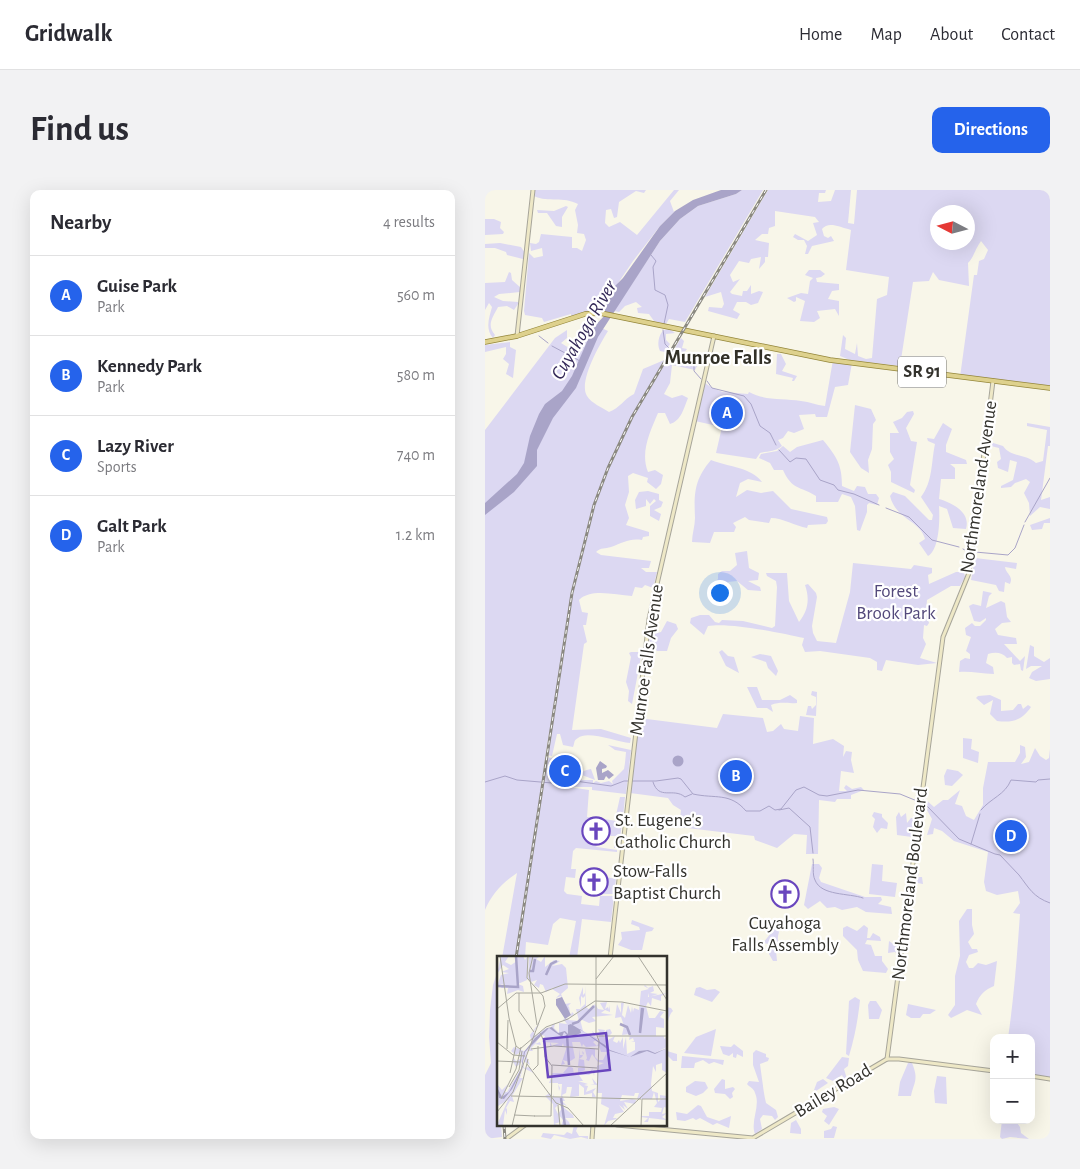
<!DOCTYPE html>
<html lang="en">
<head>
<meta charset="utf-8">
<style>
	body { margin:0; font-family:"Alegreya Sans",sans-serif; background:#f2f2f3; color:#2b2b33 }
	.controls { position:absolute; right:15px; bottom:15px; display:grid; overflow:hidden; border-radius:10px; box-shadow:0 5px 20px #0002 }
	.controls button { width:45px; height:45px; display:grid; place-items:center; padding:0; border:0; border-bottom:1px solid #e1e1e2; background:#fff; color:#2b2b33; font:25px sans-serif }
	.compass { position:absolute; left:445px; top:15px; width:45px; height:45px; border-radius:50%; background:#fff; box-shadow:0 5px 20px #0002; rotate:276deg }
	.you { position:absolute; left:234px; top:402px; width:18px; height:18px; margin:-12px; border:4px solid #fff; border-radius:50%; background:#1a73e8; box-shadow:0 0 0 8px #1a73e833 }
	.badge { display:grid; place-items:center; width:32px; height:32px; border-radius:50%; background:#2563eb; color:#fff; font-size:16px; font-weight:700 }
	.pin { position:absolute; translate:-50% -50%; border:2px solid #fff; box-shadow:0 1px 5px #0006 }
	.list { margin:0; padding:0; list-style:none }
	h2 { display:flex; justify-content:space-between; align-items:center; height:65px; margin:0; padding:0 20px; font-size:21px }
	h2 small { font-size:16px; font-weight:400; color:#7c7c81 }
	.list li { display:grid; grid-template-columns:32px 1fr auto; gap:15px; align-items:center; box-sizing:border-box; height:80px; padding:0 20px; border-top:1px solid #e1e1e2 }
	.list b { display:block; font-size:19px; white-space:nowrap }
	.list p { margin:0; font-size:16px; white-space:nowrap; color:#7c7c81 }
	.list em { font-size:16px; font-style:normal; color:#7c7c81 }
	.map { position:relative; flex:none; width:565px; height:949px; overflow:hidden; border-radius:10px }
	header { display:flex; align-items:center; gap:30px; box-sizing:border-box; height:70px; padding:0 25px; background:#fff; border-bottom:1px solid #e1e1e2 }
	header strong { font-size:24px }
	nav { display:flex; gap:28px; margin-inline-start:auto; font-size:18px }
	.intro { display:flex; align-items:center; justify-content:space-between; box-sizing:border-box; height:120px; padding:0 30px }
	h1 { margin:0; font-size:35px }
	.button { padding:12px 22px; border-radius:10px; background:#2563eb; color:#fff; font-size:18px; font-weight:700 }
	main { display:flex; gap:30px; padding:0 30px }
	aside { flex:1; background:#fff; border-radius:10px; box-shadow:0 5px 20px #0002 }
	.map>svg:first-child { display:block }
	.green { fill:#dcd8f2; fill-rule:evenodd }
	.water { fill:#a9a4c8 }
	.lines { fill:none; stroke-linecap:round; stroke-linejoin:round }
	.stream { stroke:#a9a4c8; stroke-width:1 }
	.secondary-casing { stroke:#a7a59a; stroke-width:5 }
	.primary-casing { stroke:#94863a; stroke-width:5.5 }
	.secondary { stroke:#eee8c6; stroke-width:3 }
	.primary { stroke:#ded18d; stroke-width:4 }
	.rail-casing { stroke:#8b8981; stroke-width:3 }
	.rail { stroke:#fff; stroke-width:1; stroke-dasharray:4; stroke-linecap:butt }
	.labels { text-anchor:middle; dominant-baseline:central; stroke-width:4.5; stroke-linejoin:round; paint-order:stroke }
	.shield { fill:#fff; stroke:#70706c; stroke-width:1 }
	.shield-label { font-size:18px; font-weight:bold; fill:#33322d }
	.street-label { font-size:19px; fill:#33322d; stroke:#fff }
	.park-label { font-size:19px; fill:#53497b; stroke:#fff }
	.poi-label { font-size:19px; fill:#33322d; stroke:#fff; text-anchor:start }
	.water-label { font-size:20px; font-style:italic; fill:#352a59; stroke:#fff }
	.quarter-label { font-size:21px; font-weight:bold; fill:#323027; stroke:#fff }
	.inset-river { fill:none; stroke:#a9a4c8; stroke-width:2.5 }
	.inset-road { fill:none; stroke:#a9a89e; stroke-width:1 }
	.view { fill:#6946be; fill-opacity:0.15; stroke:#6946be; stroke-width:2.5 }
	.inset-edge { fill:none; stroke:#33322d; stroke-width:2.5 }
</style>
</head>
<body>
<header>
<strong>Gridwalk</strong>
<nav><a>Home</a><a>Map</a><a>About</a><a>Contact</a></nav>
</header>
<div class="intro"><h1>Find us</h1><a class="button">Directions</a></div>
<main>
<aside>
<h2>Nearby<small>4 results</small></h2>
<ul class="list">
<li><span class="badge">A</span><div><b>Guise Park</b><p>Park</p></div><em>560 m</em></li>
<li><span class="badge">B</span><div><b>Kennedy Park</b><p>Park</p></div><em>580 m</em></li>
<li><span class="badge">C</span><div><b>Lazy River</b><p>Sports</p></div><em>740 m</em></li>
<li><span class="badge">D</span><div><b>Galt Park</b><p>Park</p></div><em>1.2 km</em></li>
</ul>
</aside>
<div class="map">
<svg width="565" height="949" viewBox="0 0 565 949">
	<rect width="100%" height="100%" fill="#f8f6e9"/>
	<!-- green -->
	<g class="green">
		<path d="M50,0H161L159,3L151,1L134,12L132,27L129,28L126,19L121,20L120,33L124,37L135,32L152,45L189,0H194L185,11L189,22L175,36L148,71L121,111L119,124L110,123L86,129V124L59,132L57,128L40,125L39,121L44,63L49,68L58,66L57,58L46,61L45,53L51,54L54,52L56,44L87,47V58H92L97,61L101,50L99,44L92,43L93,35L90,20L93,14C78,6 64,13 49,6Z"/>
		<path d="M257,0H278L200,132L184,129L181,134L169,131L164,124L153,123L152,118L157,117L151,112L140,116L134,122L129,121L175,51L195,29L213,16L251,4Z"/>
		<path d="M283,0H341L340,3H334L333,12L346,11L350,0H366L363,33L369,34L372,0H565V198L475,187L489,85H492L494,71L499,69L503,60L496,51C490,59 489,67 483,73L484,96L454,90L448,82L444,91L428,92L415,176L365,170L355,166L358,145L361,148L360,159L370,164L372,153L373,166L381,169L387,168L392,109L402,105L404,87L361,80L366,40L363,39C355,37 343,31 337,39L339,46L343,48L346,46L349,51L327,56L323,64H320L322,56L319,50H313L308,47L310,44L323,51L332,45L328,33L334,32L330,27L290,21V36L284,38L283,44H277L270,50L284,53L283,67H280V72L274,79L276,67L266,69L264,73L254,71L245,85L248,92L255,89L245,102L247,104L257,106L258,101H262L266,95V104L274,101L278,102L273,113L266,115L261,112H252L248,120L255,124L252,129L223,121L224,117L237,118L239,114L236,102L220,107ZM452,22H482V52H452Z"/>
		<path d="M81,16L83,17L77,27V37L71,36L62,23H53L52,20L69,21Z"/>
		<path d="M0,29H9L16,32L15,38L19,42L18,44L0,45Z"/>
		<path d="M15,53L36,57L40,63L38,69L22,65L21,62L10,58H0V54Z"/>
		<path d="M324,80H335L340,84L336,87L331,88L332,92L354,94V100L347,101L343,109L354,111V126L350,119L332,121L335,128L329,132L315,131L320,111L311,107V111L309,112L302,108L316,103L323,104L325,91L328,88L320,85Z"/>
		<path d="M24,82L26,83L27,90L36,98L35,102L14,104L9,107L18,111L33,112V114L29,120L22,116L13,117C8,127 1,135 10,145L8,148C0,139 4,128 7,117L4,113L0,120V93L20,92Z"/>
		<path d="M108,134L123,141C115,154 93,192 102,206C106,213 118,218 124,222C135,218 139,209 149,204L158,179L184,168L196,148L199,151L197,158L202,159L196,167L213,174L210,180L187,175L185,193L179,204L187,208L197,205L203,208C199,218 196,231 185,234L180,223H173C165,242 155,262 163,282L170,280L178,285L176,294L171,299L162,292L163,288L148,283L143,286L144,302L140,315L144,328L141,335L164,342V346L158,347L157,350C144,348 138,353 126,357C120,359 116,357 111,362L116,365L166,371L164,378H156L161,382H172L168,398L160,395L157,398L150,397L147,406C130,405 106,398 94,410L97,422L103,423L101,435H98L102,452L99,454L87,540L116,539L146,548L145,553C132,552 102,540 93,548C88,551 90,553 88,557L78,555L75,544H72L67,566L62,565L64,542L54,611L62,567L70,569L67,573L70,576L71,582C85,593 93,581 106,579L110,590L97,585L95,588L97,590H108V593L111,591L116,593L124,591L128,594L127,591L139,579L140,573H143H140L141,562L130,560L123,555L146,560L141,604L107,600V597H84L104,600L102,627L114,628L112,637H107L106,634H101L100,646H103V651L112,657L132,660V662L91,658L88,661L86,679H91L90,688L81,687L79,701L82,704L97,706L96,714L114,716L115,706H129L126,732L97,729L92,768H84L91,731L75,728L68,734L63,755L41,752L40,768H17L32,683C18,692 6,705 0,720V240L70,148L82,140V148L76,153L84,158L87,153L95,155Z"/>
		<path d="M184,139L190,143L181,144V150L185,154L180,162L175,161C172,155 173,145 179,140Z"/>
		<path d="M25,152V157L31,160L28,188L21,184L24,174L18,169L21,164V157L0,162V155Z"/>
		<path d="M292,164H296L301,174L297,181L312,186L309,191H307L308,188L291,184Z"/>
		<path d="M348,170L367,173L363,195L350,197L342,227H331L330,224L314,225L319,239L309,243L303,241L298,248L293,250L297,256C290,262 283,261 275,263L271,269L231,263L237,237L210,231L219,192L227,198L238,202L263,204L264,202C280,211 298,208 316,211C325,212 331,215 340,216Z"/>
		<path d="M370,215L386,219L391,230L388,234L387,259L383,270L384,283L376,278L365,262Z"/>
		<path d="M428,221L429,224L421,238L426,251L432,252L425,295L430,300L429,303L406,292V282L403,275L409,269L405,262V243H414L408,232L417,228L422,222Z"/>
		<path d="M458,233L467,239L461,255V262L481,270L482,274H465L470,278V289H456L454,309C467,313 486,322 481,339L468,338L462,319L454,316C455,331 454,360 443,366L434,353L440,349C435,330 411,330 405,306L408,302L420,306L444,330H447L448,325L436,307C448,291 446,273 450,254L443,251L442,248L449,249Z"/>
		<path d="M542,233L565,237V256H563L556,310L565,307V319L555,317L545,326L544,313L539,303L545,292L541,289L530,293L526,297L516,298V296L528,290L532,272L525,270L523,282L513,278L512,272L516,269L514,258L502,255L505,252L518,256C525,267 541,264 551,273L558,271L562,240L542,236Z"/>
		<path d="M338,250C352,267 357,275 357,296L369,301L372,296L380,297L383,304H391L394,308L392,315L384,313L382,315V322L375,341L372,340L370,316L366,307L357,304L353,312H331V306C315,296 307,300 298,280H289L285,273L274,268L276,264L292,261L298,256L305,262L312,257Z"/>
		<path d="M226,270C243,277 266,277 277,292L263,289L255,293L251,307L262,300L276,303L288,301L306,319L342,327L343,331L341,334L323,335L322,338C310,336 298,328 286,328L284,333L264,330L260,327L248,333L251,337L249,342H229L225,353L207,352C207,344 210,336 210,328C209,304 209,290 226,270Z"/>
		<path d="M163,301L174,304V310L178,312L176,317L169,320L176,324L174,331L165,326V316L171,311L169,309L165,314L161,309V316L151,319L150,310L154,302Z"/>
		<path d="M565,328V333H559L557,339L547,340L545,335Z"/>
		<path d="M262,361L264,378L274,383L273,390L263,391L275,397L276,401L263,400L252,391L243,392L244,398L228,399L226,397L233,389V384L237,381H245L252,375L250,363Z"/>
		<path d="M490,368L532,373L531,379L520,377C521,384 529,386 525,394L520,392L519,402L514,401L511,395L486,390Z"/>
		<path d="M368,373L426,379L429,375L447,378V383L443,385L444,394L471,382H479L480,387L475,396H466L442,410L441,422L444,433L442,436L439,435L438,448L441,454L435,468L452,473L433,475L401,470L397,481L392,480V472L385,468L335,461L320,462L317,455L319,448C296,443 244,432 223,436L219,445L205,433L206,428L215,425H224L230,432L234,433L237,430L258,431L287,438L290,436L292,397L291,391L282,386L281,383H302L304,411L314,432C323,421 325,409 320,395L323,394L331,403L332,407L327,436L328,443L332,451L351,453L365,402Z"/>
		<path d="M498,401L507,403L504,406L501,418L516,411L520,413L522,427L526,432L517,433L510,439L513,445L531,448L532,454H516H519L535,471L540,466L538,481L536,480L535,474L529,475L527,473V467L522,468C517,462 510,462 503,464L501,473L508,477L509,484C496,484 486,481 474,482L475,471L480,468L485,469V464L481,461L486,447L481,445L480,438L487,433L490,436H495L501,430V428L495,432L489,431L484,416L488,414L496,416Z"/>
		<path d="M182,431L191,434L193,439L186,448L182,461H172L164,450L168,444L176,442Z"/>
		<path d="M545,455L549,457V466L559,472L565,468V489L551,491L544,488L547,482L557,476H546L541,479Z"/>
		<path d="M237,460L243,466L249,467L254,483L241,476L234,462Z"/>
		<path d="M146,462H153L156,467L147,514L143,511L144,501L141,492L146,467L144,463Z"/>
		<path d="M275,464L286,466L293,481L291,486L283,478L281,472L266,467Z"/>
		<path d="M262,497H272L277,510H295L305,505L312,510V513C302,514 297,511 286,515L288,522L282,518H272Z"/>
		<path d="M327,501L332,502L331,526L321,525L323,516H326L327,519L331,515V507L326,505Z"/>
		<path d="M505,505L516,510V521L528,520L533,514H536L538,519L543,515L546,517C537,530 528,533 512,531L505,524L508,510L499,515L491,508L493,506Z"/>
		<path d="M238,524L278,528L282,542L288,541L296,534L299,539L313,541L315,526L329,528L328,554L348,549L359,556L358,567L361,561L367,562L366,570L369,583L356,581L354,601H362L359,598L361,595L367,599L376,597L379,600L366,605V609H352L350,612L334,610L333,664H321L322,645L309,644L292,658L270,650L269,646L194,637L196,620L188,615L183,608L145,603L154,528L232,538Z"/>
		<path d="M478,548L487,549L486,559L494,562L493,573L478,568Z"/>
		<path d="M535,555L540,557L541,567L536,574L544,572L550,558L555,566L561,570L564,568L565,559V889L546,886V848H523C529,807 532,766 535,724L528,723L535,713L533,701L512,705L501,701L499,692L503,662L469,651L457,641L449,638L448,644L442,645L447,629L442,620L443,618L439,615L440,609L449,617L458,610H463L475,600L470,614L477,616L481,626L489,630L498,615V598L503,572H530L535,563Z"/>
		<path d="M462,579L473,581L478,585L467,596L460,595L459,586Z"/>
		<path d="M135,607H140L138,628L129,626L131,625Z"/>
		<path d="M389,622L397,624V627L403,633L402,639L396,638L392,643L388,637L390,629L387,626Z"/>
		<path d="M414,622L416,627L421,623L422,633L426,628H430L427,647L412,645L411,627Z"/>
		<path d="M119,629L137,632L134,658H129L130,646H123L122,651H112V654L105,651V648L122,644V639L119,638Z"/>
		<path d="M327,674H334L337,678L334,688L336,692L380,707H396L397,710L393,714L406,717L407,724L381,722L372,717L357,720L350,717L342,718L335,711L323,719L319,715Z"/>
		<path d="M387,674L398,675L397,691L412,693L410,707L384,704Z"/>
		<path d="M430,681H434L433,687H437L438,694L427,692Z"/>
		<path d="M121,687L131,689L129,704H116L108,701L119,703Z"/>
		<path d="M482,719H487V735L489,744L483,752L487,759H492L493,762L484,765L481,772L484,778H488L493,773L501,775L512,771L509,796C500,800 495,804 491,814L497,825L482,820L466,828L463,825L470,815V786L475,766L474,731Z"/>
		<path d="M147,730L169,738L167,741L161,742L157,760H146L133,755L137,749L136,742L155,740L154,737L146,734Z"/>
		<path d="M291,730L295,731C297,738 292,743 293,751L288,756L291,760L292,771H288L284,764V754L278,753L286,743L285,733Z"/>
		<path d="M379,735L383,738L382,748H385L388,743L395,747L396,751L382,750L380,754L386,755L390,766H397V771L403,779L401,783L378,781L373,770L372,760L358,746V738L362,736L372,741Z"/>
		<path d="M404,751L414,758L413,765L410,762L403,763Z"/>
		<path d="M14,777V935H16L17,947L0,949V885L6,873L4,847L5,820L8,795Z"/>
		<path d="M215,797L222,800L230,799L235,802L227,812L209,805L211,798Z"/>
		<path d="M370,807L375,810C373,829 370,846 364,866L361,864L364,811Z"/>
		<path d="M385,811H391L397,820L394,829H384L383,815Z"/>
		<path d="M423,814L451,820L445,824H438L435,828H426L421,825Z"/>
		<path d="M181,817L186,818L188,821C180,828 182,851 182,861L192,864V871H188L181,864Z"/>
		<path d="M231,839L226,866L199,863L211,847Z"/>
		<path d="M249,854L258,861V867L252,864L251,868L248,867V863L244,866L238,864L235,856L246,857Z"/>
		<path d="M271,860L281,864V867L284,868L283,871L275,874C277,887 278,900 281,913L291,920L293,927L290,930L287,926L278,925L275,929L277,939L270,944C265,931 276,916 270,903C269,898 264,897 262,894L264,891L274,892L268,875V863Z"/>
		<path d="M197,866L239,870L238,875L229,872L224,874L218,870L210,873L209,878H196Z"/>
		<path d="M357,867L364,868L363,876L359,879L362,889H359L357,885L348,891L341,888Z"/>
		<path d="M423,873H427C434,890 429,892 426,906H413L415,892Z"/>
		<path d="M452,886L461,887L462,914L450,913L449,901Z"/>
		<path d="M237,889L240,890V899L248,897L250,899L247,903L248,907L245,909L240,904L230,903L229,899Z"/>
		<path d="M338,889L343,893L331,901L329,900L332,892Z"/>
		<path d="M210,891L220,892L223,898L218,903L211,906L201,902V897Z"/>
		<path d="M213,915L216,916L222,927L234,931L246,926L244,938L232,933L228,935L215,928L211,930L208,928L200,931L192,930L191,922L202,924Z"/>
		<path d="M349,917L354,919L344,935L339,931L342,926L337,922L338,919Z"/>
		<path d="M311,930L316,939V944L305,943L306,933Z"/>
		<path d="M517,930H530L535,937L536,943L544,949L525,947L517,949L515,947Z"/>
		<path d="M89,935L93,936L91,941L94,946H103V949L96,947L85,949L69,945L66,949L56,947L58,943L79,945L82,942L87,944Z"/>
		<path d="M348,936L352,937L349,948H339V941L346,939Z"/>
	</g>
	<!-- water -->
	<g class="water">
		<path d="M236,0H257L251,4L213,16L195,29L175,51L113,147L91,198L68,228L52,260V276L29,302L0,325V313L32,284L39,273L45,246L54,224L60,214L77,201L87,186L108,138L119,126L121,111L126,100L138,88L175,36L190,21L208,10Z"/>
		<circle cx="193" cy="571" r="5.5"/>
		<path d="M115,571L122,576L121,578L117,579V583L123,580L129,585L124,589L121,586L119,590H113L111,578Z"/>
		<path d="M73,575L79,580L87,578L89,585L93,584L86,587L74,584L70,579Z"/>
	</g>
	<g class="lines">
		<!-- stream -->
		<g class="stream">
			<path d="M166,65L171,71L168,77L170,100L180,105L183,115L179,134"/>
			<path d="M178,140L180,154L189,163L192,170L209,176V181L216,189"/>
			<path d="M54,146L63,153"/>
			<path d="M67,156L95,171"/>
			<path d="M222,191L227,198L259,206L266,214L275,236L285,243L291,255"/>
			<path d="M294,260L305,272L311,268L321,269L335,290L349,295L353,300L369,304L394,315"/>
			<path d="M401,318L424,327L447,350L474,357"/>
			<path d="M540,332L565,288"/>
			<path d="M478,359L484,362"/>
			<path d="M490,362L523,365L530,358L539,335"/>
			<path d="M0,592L20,586L32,590L67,593L83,590L126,596L139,591H171L193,588L196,589L208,604C230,609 245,602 261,621H275L284,616L290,620L296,619L311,600L319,597L334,605L342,606L373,600L415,604L432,611"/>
			<path d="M168,592C174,611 188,597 200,607L207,604"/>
			<path d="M441,615L474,649L510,664L515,665C521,672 528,678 534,685C544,698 548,707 565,713"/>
			<path d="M294,620L304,618L325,637L328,663"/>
			<path d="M496,620C506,608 520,605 526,590L551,592L553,590L565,589"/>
			<path d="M486,654L495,624"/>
			<path d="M328,669C329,675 327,684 330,690C336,706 364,703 378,708"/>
		</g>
		<!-- secondary casing -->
		<g class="secondary-casing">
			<g id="secondary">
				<path d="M32,146L48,0"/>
				<path d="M125,768L164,429L229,146"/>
				<path d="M402,869L458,447L484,383L508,191"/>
				<path d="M546,886L565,889"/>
				<path d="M132,935L268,948L402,869H414L509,881"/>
				<path d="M21,949L40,935"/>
				<path d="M107,949L108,935"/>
			</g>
		</g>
		<!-- primary casing -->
		<g class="primary-casing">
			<path id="primary" d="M0,152L32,146L100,124L115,123L345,170L565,198"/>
		</g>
		<!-- secondary -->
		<use href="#secondary" class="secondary"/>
		<!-- primary -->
		<use href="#primary" class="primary"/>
		<!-- rail casing -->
		<g class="rail-casing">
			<g id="rail">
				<path d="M31,768L87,403L109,315L123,278L147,227L281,0"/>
				<path d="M19,935L20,949"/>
			</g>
		</g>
		<!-- rail -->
		<use href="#rail" class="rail"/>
	</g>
	<!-- icons -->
	<defs>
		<g id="church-ring" transform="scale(1.4375)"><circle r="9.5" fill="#fff" stroke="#6946be" stroke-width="1.5"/><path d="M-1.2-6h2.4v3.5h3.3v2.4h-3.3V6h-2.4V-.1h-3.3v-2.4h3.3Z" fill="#6946be"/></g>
	</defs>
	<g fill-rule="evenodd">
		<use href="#church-ring" x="111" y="641"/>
		<use href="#church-ring" x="109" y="692"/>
		<use href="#church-ring" x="300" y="704"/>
	</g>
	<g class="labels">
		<!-- shield labels -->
		<rect class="shield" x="413" y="166.5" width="48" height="31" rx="4"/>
		<g class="shield-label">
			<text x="437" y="182">SR 91</text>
		</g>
		<!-- street labels -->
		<g class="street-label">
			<text transform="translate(494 297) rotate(-82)">Northmoreland Avenue</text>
			<text transform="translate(162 470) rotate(-82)">Munroe Falls Avenue</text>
			<text transform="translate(425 694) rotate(-83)">Northmoreland Boulevard</text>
			<text transform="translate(348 901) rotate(-31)">Bailey Road</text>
		</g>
		<!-- park labels -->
		<g class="park-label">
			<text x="411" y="401">Forest<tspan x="411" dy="22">Brook Park</tspan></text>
		</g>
		<!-- poi labels -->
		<g class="poi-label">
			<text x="130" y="630">St. Eugene's<tspan x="130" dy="22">Catholic Church</tspan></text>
			<text x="128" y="681">Stow-Falls<tspan x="128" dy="22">Baptist Church</tspan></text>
			<text x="300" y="733" text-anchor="middle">Cuyahoga<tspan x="300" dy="22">Falls Assembly</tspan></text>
		</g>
		<!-- water labels -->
		<g class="water-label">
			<text transform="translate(99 140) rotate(-60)">Cuyahoga River</text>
		</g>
		<!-- quarter labels -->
		<g class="quarter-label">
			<text x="233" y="167">Munroe Falls</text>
		</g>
	</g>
	<!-- overview -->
	<g transform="translate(12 766)">
		<rect width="170" height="170" fill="#f8f6e9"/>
		<path d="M4,0H12L8,6L14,9L20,5L18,0H26L28,4L31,0L30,24L21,28L26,30L27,36L21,34L10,38L11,32H4L6,28L0,30L4,19L12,17L4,16L12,13L6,9L0,18ZM32,0L42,1L39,3L44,6L48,0V11L57,4L63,5L55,10L65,8L69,12L71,32L64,38L68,48L74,47L71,50L72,51L73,56L66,49L64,40L59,42L63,38L55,33L57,31L49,36L46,29L43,28L42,32L37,29L40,24L34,26L31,23ZM88,29L89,51L93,54L98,48L101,53L107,54L103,47L110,46L108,53L111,51L112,54L113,49V56L108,54L104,57L116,59L95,61L99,65L92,67L83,63L86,75L101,83L96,86L100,90L102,86L106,88L102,86V78L97,80L95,75L99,78L103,77L101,73L108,74L106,80L109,82V74L113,73L115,77L111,81V84L118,80L116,85L120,87L122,84L123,87L126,81V93L129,81L130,98L138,94V86L134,85H137L136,82L132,84L133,78L125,79L127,70L124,61L118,62L120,48L124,57V47L127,46L125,59L128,62L131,49L134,57L135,50L136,56L137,52L142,54L144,35L152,33L147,30L148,29L151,32L156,30L157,35L153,37L161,38L152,41V37L151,41L170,37L164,40V45L155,42L154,50L151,46L149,50L152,62H158L163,55L167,56L163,61L167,63V72L159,71V80H167V83L170,80V91L156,98L170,92V117L165,114V107L159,109V116L156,110L154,128L155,135L161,137V146L166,141L163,143V139L170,140V152L167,151L165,158L170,157L165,161L170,164L152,162L151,166H147L151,162L144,161V160H152V156H146H164L165,152L157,151L160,147L157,136L155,143H140L142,137H138L137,140L125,139L123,145L135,143L139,144L138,148L127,146L131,153L126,149L128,154L122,149L127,156L118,158L116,162H119L120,163L111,165L107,170L112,152L104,148L105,137H100V129L93,128H97L95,122L100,128V110L107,107L101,106L95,98L92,105L89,104L94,94L90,102L88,93H98V101L101,104H106L110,96H104L102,90L89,91L86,88L85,91L83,86H75L78,102L72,106L66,104L68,108L64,109L70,90L67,91L66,87L65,90H53V86L55,90L62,87L45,86L48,80L44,79L38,88L43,86L44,89L38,88L34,92L36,95H31L29,99L33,109L28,106L27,100L24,116L16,136L24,117L27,107V112L32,111L37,117L26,112L23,122H26L15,140L17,146L13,145L9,152L10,153V159L8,154L6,170L0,169L11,144L1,150L0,128L5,134L11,128L8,136H10L25,111V106L19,111L16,106V101L19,105L25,102L22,101L24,96L19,99L14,95L17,91L27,95L31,92L28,98L35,87L33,79L39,71L43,68L37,75L38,80L50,71L45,77L52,72L60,76L54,70L58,67L57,72L62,77V67L70,68L66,63L73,62L75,56L77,58L71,64L82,65L79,53H83L88,48V40L86,42L84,40V51L82,42L86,31V39L88,37ZM83,93V99H86L85,95L87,97L85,101L82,103L87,104L88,114L82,117L91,118L96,112L95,115L98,114L97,120L96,116L92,119H82L86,125H81L91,128L87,129L91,130L89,136L99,132L96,136L99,141H95V137L87,139V132L82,128V140L73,141L75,131H70L69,137L68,132L69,137L65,139L68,145H65L70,150L63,147L58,152L61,158L66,151L76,159L77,162H68L72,166L70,169L72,166L73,169L83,170H64L66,164L62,159L63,166L57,168L63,169L57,170L56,148L48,140L53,137L56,144V138L57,141H64L65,128H61L63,132L62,135L61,127H52L54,122L51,121H54L55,117H66L72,110L76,112L77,119H81V112L87,111L81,110Z" fill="#dcd8f2"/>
		<path d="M65,41L74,59L68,63L59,49V43ZM74,68L108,89L113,94L133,101L142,95L151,94L158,97L170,92L158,98L150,95L133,101L113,95L83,73L84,77L79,79H70L67,76L65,81L52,72L28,96L24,116L15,133L7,143L2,142L0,131L5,141L12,136L24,113L27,96L38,82L50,72L55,71L61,77L68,75L71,78V69Z" fill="#a9a4c8"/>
		<path class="inset-river" d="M33,15H36L38,3M49,19L54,8L60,5M0,30L21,31L19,0M75,68L81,66L97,50M123,68L130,71L133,79M143,76L145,52M143,77L146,52M70,79L72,109M64,142L68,170"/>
		<path class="inset-road" d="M3,0L12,62L19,90L23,93M36,0L32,17L40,69M141,0L170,44M99,23L117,0M22,37V55L37,76M0,53L19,37H44L68,28L170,29M100,80H170M0,86L16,99L28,100M10,93L11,64M23,93L49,71L71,63L98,45L125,46L170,55M34,93L57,90L101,93M0,105L23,106M30,108L59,147L71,152L87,170M55,109L100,112M36,114L41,109V90M13,117L19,90M12,131L22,114L25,95M14,140L64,141M64,141L144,143M4,143L19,113L24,91M61,149L63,170M0,156L16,136L48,50L46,40L30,22L31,0M17,159L38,160M37,160H54L55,110L48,101V87L43,77M15,170L31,103M99,170L102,85L99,77V0M113,170L170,117M144,170L145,143H170"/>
		<path class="view" d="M109,77L113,114L51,121L47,83Z"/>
		<rect width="170" height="170" class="inset-edge"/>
	</g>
</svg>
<div class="controls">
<button>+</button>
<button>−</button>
</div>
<svg class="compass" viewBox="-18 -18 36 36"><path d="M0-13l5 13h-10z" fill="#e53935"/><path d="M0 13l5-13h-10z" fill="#7c7c81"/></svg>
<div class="you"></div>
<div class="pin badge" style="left:242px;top:223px">A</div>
<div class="pin badge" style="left:251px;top:586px">B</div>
<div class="pin badge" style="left:80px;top:581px">C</div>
<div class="pin badge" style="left:526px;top:646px">D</div>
</div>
</main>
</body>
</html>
